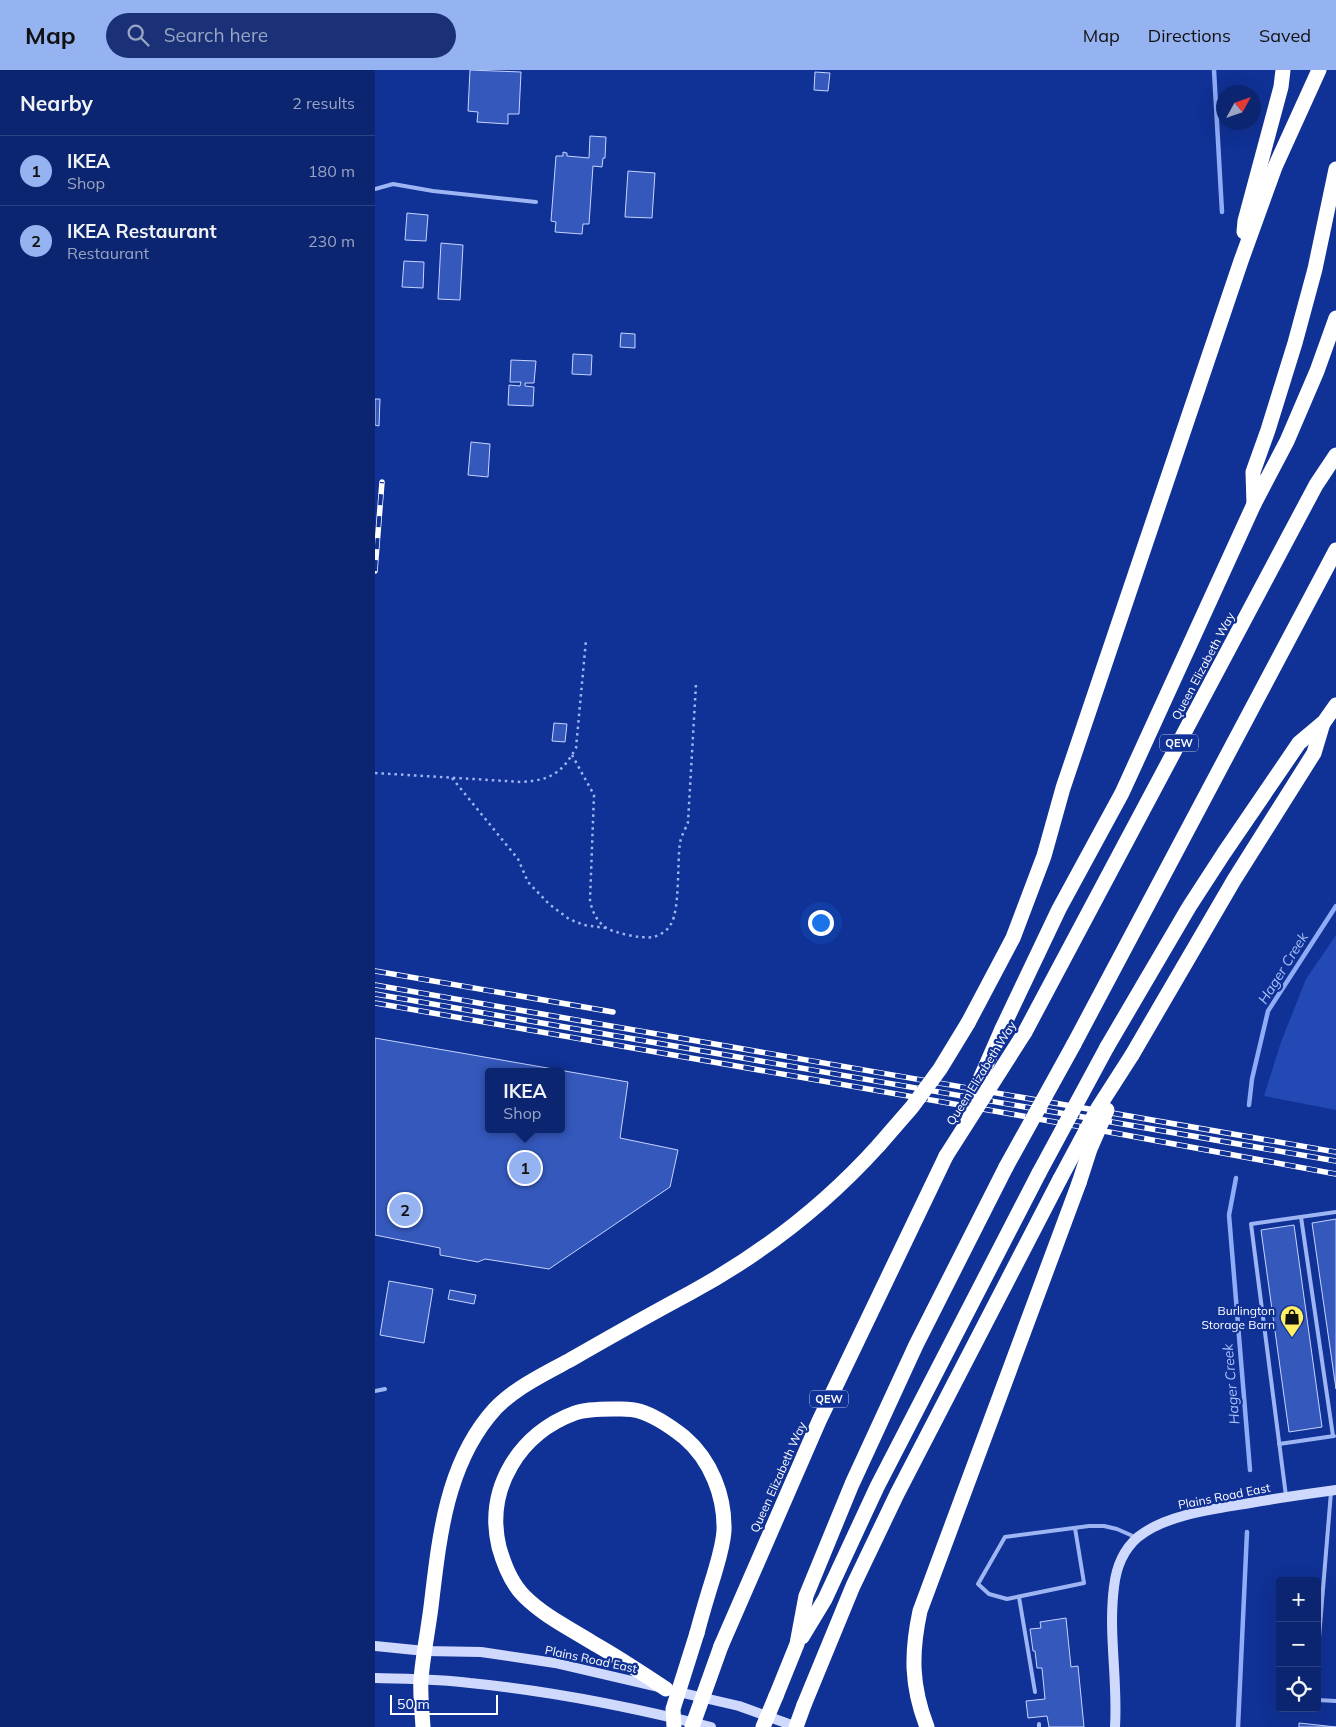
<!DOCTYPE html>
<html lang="en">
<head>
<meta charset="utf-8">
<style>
	body { margin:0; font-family:Mulish,sans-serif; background:#1a3178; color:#f1f3f6 }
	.controls { position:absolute; right:15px; bottom:15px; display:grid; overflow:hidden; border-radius:5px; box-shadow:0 5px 20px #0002 }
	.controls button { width:45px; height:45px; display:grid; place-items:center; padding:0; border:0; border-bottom:1px solid #2c4283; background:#0c2570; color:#f1f3f6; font:25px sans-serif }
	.compass { position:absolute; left:841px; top:15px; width:45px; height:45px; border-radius:50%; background:#0c2570; box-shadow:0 5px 20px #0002; rotate:50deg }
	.scale { position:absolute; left:15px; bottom:12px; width:108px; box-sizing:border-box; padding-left:5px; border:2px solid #fff; border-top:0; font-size:14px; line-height:18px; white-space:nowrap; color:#fff; -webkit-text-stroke:4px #103195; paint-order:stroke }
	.you { position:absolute; left:445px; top:852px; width:18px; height:18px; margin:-12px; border:4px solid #fff; border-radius:50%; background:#1a73e8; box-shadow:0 0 0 8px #1a73e833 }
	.badge { display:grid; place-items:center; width:32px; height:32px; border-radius:50%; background:#95b2f1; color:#111; font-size:16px; font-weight:700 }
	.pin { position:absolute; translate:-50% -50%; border:2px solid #fff; box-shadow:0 1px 5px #0006 }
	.popup { position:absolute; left:110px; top:998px; width:80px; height:65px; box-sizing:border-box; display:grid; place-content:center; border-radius:5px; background:#0c2570; filter:drop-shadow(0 1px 4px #0005); font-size:16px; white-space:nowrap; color:#9aa5c3 }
	.popup b { font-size:19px; color:#f1f3f6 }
	.popup::after { content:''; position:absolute; left:50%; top:100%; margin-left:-10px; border:10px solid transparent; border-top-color:#0c2570 }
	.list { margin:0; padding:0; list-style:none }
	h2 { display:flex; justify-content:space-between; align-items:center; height:65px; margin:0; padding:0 20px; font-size:21px }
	h2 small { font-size:16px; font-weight:400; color:#9aa5c3 }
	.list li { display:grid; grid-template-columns:32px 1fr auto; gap:15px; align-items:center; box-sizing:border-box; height:70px; padding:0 20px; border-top:1px solid #2c4283 }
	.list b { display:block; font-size:19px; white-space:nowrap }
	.list p { margin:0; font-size:16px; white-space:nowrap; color:#9aa5c3 }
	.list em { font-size:16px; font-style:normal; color:#9aa5c3 }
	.icon { flex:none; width:28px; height:28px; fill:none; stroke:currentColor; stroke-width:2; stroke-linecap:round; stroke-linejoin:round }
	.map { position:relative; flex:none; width:961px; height:1657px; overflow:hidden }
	header { display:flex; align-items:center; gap:30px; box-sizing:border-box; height:70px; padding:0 25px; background:#95b2f1; color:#111 }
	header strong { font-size:24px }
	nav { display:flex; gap:28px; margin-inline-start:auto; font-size:18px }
	.search { width:350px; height:45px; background:#1a3178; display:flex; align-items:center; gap:12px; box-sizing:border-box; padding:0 18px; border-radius:28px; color:#9aa5c3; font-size:19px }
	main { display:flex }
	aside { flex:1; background:#0c2570 }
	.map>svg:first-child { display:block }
	.green { fill:#2249b4 }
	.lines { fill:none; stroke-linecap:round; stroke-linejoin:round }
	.stream { stroke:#8facf7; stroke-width:4.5 }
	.building { fill:#3458bc; stroke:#c6d5fe; fill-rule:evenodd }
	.path { stroke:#9eb5f4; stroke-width:2.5; stroke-dasharray:2.5 4; stroke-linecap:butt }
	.lane { stroke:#9eb5f4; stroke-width:4 }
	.secondary { stroke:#ced9fd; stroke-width:10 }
	.highway { stroke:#fff; stroke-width:15 }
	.rail-casing { stroke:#fff; stroke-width:5.5 }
	.rail { stroke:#103195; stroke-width:4; stroke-dasharray:11; stroke-linecap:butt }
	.highway-bridge { stroke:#fff; stroke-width:15 }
	.labels { text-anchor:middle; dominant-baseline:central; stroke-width:4.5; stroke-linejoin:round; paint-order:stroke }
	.shield { fill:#103195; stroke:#b7c1df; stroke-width:1 }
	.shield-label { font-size:11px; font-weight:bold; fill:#fff }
	.street-label { font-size:12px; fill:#fff; stroke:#103195 }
	.poi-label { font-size:12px; fill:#fff; stroke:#103195; text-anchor:end }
	.water-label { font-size:14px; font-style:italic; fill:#aac0fb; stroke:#103195 }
</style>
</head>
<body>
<header>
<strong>Map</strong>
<div class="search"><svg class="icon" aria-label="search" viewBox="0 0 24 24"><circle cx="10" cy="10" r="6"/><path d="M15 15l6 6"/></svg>Search here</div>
<nav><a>Map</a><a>Directions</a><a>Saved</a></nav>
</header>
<main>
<aside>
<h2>Nearby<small>2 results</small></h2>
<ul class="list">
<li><span class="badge">1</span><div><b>IKEA</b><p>Shop</p></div><em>180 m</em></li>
<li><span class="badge">2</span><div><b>IKEA Restaurant</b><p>Restaurant</p></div><em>230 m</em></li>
</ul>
</aside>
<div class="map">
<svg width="961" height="1657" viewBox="0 0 961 1657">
	<rect width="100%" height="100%" fill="#103195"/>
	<!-- green -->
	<path class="green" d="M961,865V1040L889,1026L906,972L931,909Z"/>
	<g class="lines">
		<!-- stream -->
		<g class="stream">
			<path d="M839,0L847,142"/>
			<path d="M874,1035L877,1009L893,941L961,836"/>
			<path d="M861,1108L854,1145L875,1400"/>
			<path d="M863,1657L872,1462"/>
		</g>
	</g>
	<!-- building -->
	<g class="building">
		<path d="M95,0L146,2L144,44H133V54L102,52L103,42L93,41Z"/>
		<path d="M440,2L455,3L453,21L439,20Z"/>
		<path d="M215,66L231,67L230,88H228L227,97L218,96L214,154H208L207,164L180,162L181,152L176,151L181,86H188V82L192,83V86L214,88Z"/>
		<path d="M253,101L280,103L277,148L250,147Z"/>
		<path d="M32,143L53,145L51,171L30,170Z"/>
		<path d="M66,173L88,175L85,230L63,229Z"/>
		<path d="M29,191L49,192L48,218L27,217Z"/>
		<path d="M246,263L260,264V278L245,277Z"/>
		<path d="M198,284L217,285L216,305L197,304Z"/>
		<path d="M136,290L161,291L159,313H150V316L159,317L158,336L133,335L134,315L145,316L146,312H135Z"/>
		<path d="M0,329H5L4,356L0,355Z"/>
		<path d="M96,372L115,374L113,407L93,405Z"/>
		<path d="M179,653L192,654L190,672L177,671Z"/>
		<path d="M0,968L253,1012L245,1068L303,1080L295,1117L174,1199L110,1189L103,1192L65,1185V1178L0,1165ZM114,1002H186V1059H114Z"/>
		<path d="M961,1149V1319L937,1153Z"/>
		<path d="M919,1155L947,1357L914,1362L886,1160Z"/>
		<path d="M14,1211L58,1219L49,1273L5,1265Z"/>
		<path d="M75,1220L101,1225L99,1234L73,1229Z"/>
		<path d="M691,1548L696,1597L703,1596L709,1657H674L672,1646L653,1648L651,1631L670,1629L667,1598H662L660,1581H658L655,1559L666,1558L665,1552Z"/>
		<path d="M924,1653L961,1657H924Z"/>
	</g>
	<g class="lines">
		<!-- path -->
		<g class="path">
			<path d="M197,685L219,725L215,830C217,841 221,850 230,857C238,863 267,869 278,867C286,865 293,860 296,854C305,839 302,793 305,773C306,766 311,758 313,752L321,614"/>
			<path d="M0,703L147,712C176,710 187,703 201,678L211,570"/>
			<path d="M77,708L143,789L153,812L174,834L194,849L209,855L231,858"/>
		</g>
		<!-- lane -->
		<g class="lane">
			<path d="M0,119L18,114L58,121L161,132"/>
			<path d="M926,1147L958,1366"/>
			<path d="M0,1321L10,1319"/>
			<path d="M904,1374L959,1366"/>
			<path d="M911,1426L876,1154L961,1142"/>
			<path d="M700,1458L709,1513L632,1529L614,1524L603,1514L630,1467L714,1456H729L742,1459L760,1467"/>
			<path d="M644,1527L660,1622"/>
			<path d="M942,1592L956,1422"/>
			<path d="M942,1630L961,1631"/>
			<path d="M664,1654V1657"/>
		</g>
		<!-- secondary -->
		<g class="secondary">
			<path d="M0,1576L50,1581L106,1582L180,1593L283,1617"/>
			<path d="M0,1608C32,1609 64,1609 95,1613C176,1621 257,1637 336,1657"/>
			<path d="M299,1621L364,1636L422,1657"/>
			<path d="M740,1657C743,1610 733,1563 739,1517C741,1498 748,1480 763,1467C792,1444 840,1439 875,1433C903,1428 932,1424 961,1420"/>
		</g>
		<!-- highway -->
		<g class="highway">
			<path d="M869,162L870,151L906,17L908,0"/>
			<path d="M879,434L878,402L893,360L920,273L940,199L961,99"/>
			<path d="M593,953L638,868L669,786L688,718L866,191L900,97L944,0"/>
			<path d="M627,959L684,839L747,723L879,434L912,371L942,301L961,248"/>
			<path d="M650,962L941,415L961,385"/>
			<path d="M699,974L961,480"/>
			<path d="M732,977L814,837L849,783L924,673L949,652L961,635"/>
			<path d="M757,985L859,810L939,683L948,653"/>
			<path d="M427,1567L450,1529L502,1417L664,1103"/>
			<path d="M346,1576L444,1351L571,1086"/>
			<path d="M291,1619C267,1603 243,1587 218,1573C194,1558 169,1546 149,1526C136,1513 129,1495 124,1477C110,1418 145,1363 200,1343C211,1339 226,1339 238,1339C246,1339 256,1338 264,1341C281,1346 295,1356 309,1367C336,1390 350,1426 349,1461C348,1476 343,1491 339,1505C333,1524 327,1544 322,1563"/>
			<path d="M401,1626L422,1574L431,1526L477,1414L541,1275L631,1097"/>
			<path d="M429,1635L478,1516L522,1424L685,1109"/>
			<path d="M48,1657C47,1641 45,1624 46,1609C48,1585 53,1561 56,1537C64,1471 70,1401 113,1347C133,1321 167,1305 195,1290C235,1267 274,1245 315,1223C385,1185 450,1135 504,1075"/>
			<path d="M552,1657C536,1616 536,1583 545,1541L704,1113"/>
		</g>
		<!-- rail casing -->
		<g class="rail-casing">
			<g id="rail">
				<path d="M0,501L7,412"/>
				<path d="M0,901L238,942"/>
				<path d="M0,915L961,1082"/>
				<path d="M0,924L961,1091"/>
				<path d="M0,933L642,1045L961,1104"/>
			</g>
		</g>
		<!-- rail -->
		<use href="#rail" class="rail"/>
		<!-- highway-bridge -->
		<g class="highway-bridge">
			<path d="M591,1041L627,959"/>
			<path d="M504,1075L537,1037L565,999L593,953"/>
			<path d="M571,1086L650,962"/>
			<path d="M631,1097L699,974"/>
			<path d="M664,1103L732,977"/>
			<path d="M685,1109L723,1038L757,985"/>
			<path d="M704,1113L715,1079L732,1040"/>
			<path d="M299,1657L298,1639L322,1563"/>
			<path d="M317,1657L346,1576"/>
			<path d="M388,1657L401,1626"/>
			<path d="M421,1657L429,1635"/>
		</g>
	</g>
	<!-- icons -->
	<defs>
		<g id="shop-pin" transform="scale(1.25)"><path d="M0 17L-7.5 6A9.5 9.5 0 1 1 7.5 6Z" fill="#ffef61" stroke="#103195"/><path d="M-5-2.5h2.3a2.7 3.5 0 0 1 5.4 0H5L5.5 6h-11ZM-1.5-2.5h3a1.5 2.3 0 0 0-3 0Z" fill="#111"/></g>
	</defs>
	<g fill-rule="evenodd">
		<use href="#shop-pin" x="917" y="1247"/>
	</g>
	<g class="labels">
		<!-- shield labels -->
		<g class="shield">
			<rect x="785" y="664.5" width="38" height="17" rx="4"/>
			<rect x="435" y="1320.5" width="38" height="17" rx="4"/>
		</g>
		<g class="shield-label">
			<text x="804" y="673">QEW</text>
			<text x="454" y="1329">QEW</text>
		</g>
		<!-- street labels -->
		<g class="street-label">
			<text transform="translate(828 596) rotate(-62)">Queen Elizabeth Way</text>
			<text transform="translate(606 1003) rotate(-58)">Queen Elizabeth Way</text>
			<text transform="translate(403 1407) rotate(-66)">Queen Elizabeth Way</text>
			<text transform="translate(849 1426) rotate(-11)">Plains Road East</text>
			<text transform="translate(216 1589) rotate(12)">Plains Road East</text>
		</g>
		<!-- poi labels -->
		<g class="poi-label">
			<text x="900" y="1240">Burlington<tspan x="900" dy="14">Storage Barn</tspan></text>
		</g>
		<!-- water labels -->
		<g class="water-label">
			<text transform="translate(908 898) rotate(-58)">Hager Creek</text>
			<text transform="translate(856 1314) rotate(-95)">Hager Creek</text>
		</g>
	</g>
</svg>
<div class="controls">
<button>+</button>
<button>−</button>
<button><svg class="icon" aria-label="locate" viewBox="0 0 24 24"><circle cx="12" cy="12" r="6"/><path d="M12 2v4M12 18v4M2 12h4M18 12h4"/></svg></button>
</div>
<svg class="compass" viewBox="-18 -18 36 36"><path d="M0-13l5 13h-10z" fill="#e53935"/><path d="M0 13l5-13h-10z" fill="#9aa5c3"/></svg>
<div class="scale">50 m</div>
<div class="you"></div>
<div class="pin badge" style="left:150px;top:1098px">1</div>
<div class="popup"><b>IKEA</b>Shop</div>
<div class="pin badge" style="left:30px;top:1140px">2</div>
</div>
</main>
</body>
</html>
